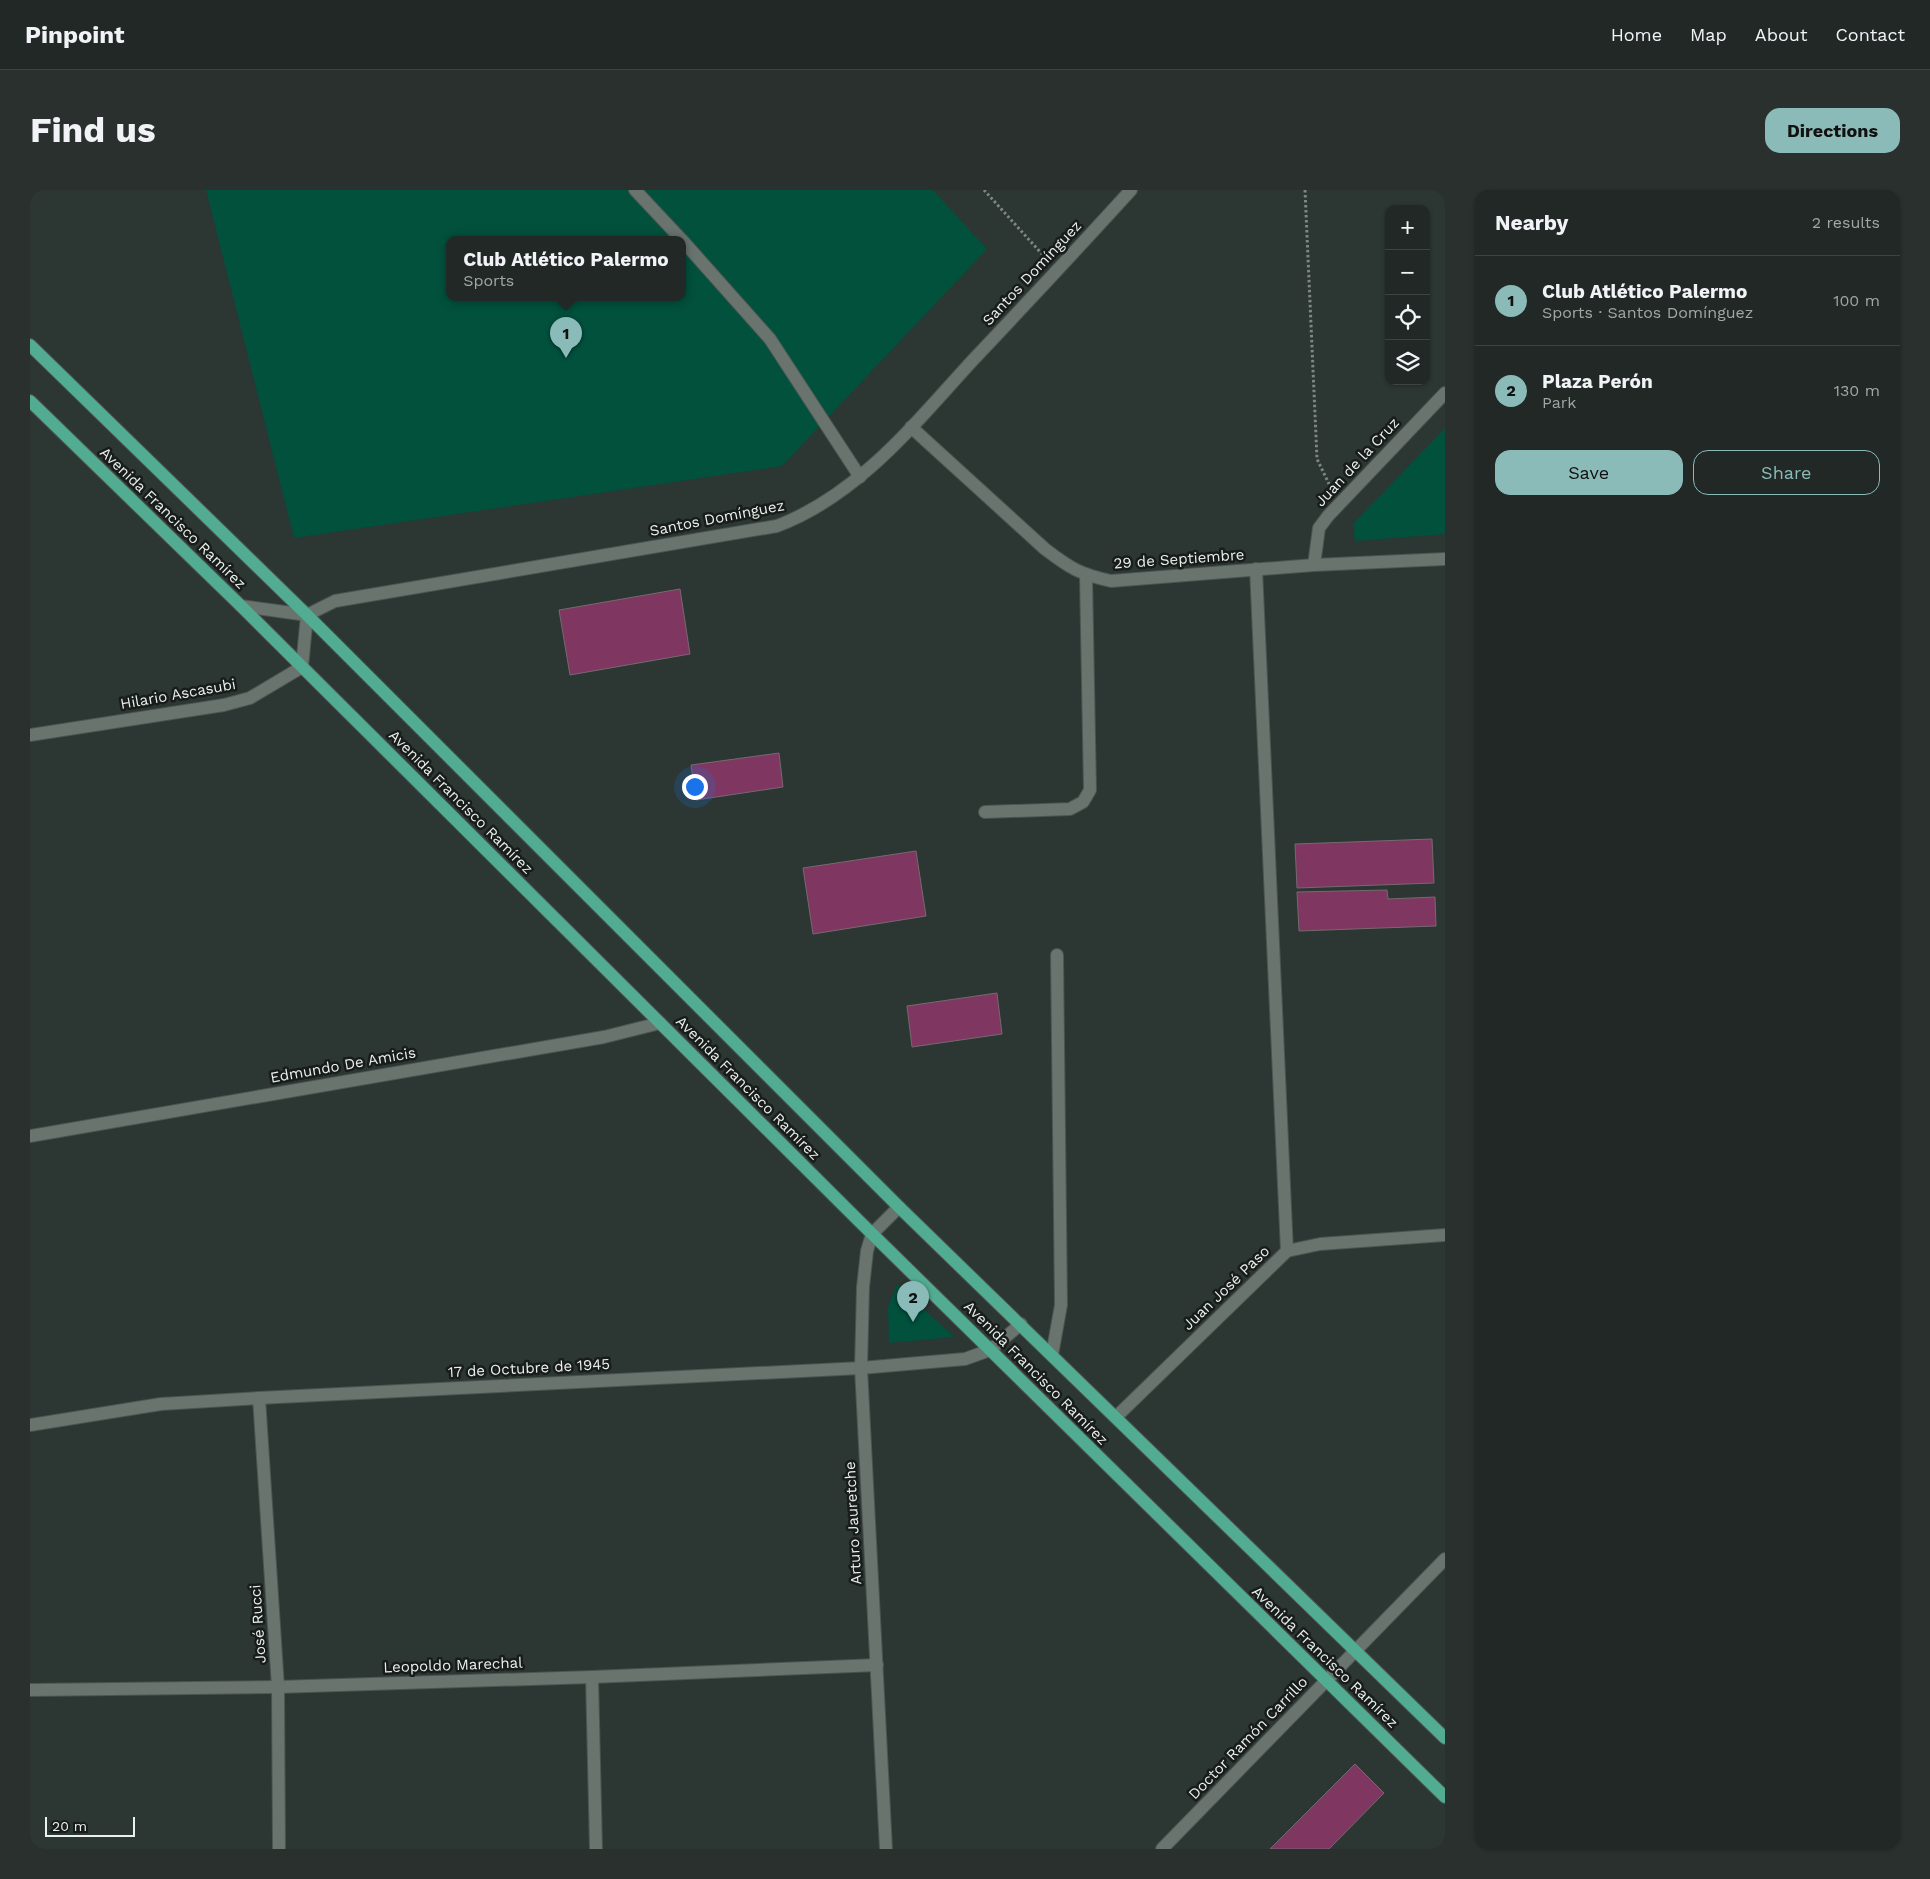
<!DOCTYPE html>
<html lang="en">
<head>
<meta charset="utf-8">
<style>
	body { margin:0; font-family:"Work Sans",sans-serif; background:#29302e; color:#f1f3f6 }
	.controls { position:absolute; right:15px; top:15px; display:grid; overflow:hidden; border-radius:10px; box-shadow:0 1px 4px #0004 }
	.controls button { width:45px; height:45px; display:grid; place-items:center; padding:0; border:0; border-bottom:1px solid #3e4443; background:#212826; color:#f1f3f6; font:25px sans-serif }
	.scale { position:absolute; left:15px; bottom:12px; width:90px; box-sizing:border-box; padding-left:5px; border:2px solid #e9f0ed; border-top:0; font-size:14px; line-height:18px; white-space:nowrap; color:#e9f0ed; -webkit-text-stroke:4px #181c1a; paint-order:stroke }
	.you { position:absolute; left:664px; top:596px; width:18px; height:18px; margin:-12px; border:4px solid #fff; border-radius:50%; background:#1a73e8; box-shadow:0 0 0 8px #1a73e833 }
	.badge { display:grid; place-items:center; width:32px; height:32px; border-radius:50%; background:#8bbbb9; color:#111; font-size:16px; font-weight:700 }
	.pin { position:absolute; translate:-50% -41px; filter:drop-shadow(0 1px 2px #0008) }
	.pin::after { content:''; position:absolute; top:26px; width:18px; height:15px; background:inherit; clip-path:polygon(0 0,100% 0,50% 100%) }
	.popup { position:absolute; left:416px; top:46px; width:240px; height:65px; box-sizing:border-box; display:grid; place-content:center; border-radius:10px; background:#212826; filter:drop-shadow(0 1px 4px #0005); font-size:16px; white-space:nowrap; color:#a2a6a7 }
	.popup b { font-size:19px; color:#f1f3f6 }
	.popup::after { content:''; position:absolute; left:50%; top:100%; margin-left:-10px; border:10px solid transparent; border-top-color:#212826 }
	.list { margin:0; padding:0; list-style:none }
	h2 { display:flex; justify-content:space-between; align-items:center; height:65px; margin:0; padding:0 20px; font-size:21px }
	h2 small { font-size:16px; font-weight:400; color:#a2a6a7 }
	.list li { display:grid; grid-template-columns:32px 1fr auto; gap:15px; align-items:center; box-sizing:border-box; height:90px; padding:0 20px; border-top:1px solid #3e4443 }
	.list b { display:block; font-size:19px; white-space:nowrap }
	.list p { margin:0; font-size:16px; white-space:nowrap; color:#a2a6a7 }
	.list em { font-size:16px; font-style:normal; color:#a2a6a7 }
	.actions { display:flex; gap:10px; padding:15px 20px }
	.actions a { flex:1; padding:11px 0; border:1px solid #8bbbb9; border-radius:15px; text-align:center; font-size:18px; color:#8bbbb9 }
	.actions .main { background:#8bbbb9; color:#111 }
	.icon { flex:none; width:28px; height:28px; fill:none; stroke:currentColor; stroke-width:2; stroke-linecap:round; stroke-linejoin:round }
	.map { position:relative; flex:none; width:1415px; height:1659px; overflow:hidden; border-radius:15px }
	header { display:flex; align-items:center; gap:30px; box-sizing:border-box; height:70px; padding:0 25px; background:#212826; border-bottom:1px solid #3e4443 }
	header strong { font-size:24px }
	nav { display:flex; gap:28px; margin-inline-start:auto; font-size:18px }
	.intro { display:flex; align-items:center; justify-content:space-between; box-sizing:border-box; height:120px; padding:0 30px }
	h1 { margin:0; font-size:35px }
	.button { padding:12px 22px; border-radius:15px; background:#8bbbb9; color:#111; font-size:18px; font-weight:700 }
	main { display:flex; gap:30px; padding:0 30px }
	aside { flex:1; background:#212826; border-radius:15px; box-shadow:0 1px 4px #0004 }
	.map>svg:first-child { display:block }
	.green { fill:#01513d; fill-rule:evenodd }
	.building { fill:#7f3761; stroke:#756a6f }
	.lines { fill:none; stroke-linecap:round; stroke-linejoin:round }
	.lane-casing { stroke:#4b5451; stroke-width:14 }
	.street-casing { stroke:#4b5451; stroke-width:14 }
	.primary-casing { stroke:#4b5451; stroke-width:14 }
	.path { stroke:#7f8784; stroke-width:3; stroke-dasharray:2.5 2.5; stroke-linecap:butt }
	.lane { stroke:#69746f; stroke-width:12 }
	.street { stroke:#69746f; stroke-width:12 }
	.primary { stroke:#52ac91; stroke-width:12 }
	.labels { text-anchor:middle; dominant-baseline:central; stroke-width:5; stroke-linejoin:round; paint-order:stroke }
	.street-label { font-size:15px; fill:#e9f0ed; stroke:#181c1a }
</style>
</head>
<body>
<header>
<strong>Pinpoint</strong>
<nav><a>Home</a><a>Map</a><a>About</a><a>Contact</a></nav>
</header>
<div class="intro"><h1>Find us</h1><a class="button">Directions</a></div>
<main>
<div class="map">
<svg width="1415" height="1659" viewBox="0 0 1415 1659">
	<rect width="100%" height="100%" fill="#2c3632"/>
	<!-- green -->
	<g class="green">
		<path d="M176,0H903L957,59L752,276L264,348ZM420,49H652V107H420Z"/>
		<path d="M1415,238V344L1325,351L1323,334Z"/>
		<path d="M867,1094L924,1147L859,1153L858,1117Z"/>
	</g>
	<!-- building -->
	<g class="building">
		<path d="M650,399L660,464L540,485L529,420Z"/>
		<path d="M749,563L753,597L666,610L661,575Z"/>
		<path d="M1402,649L1404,693L1267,698L1265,654Z"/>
		<path d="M886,661L896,726L783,744L773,678Z"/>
		<path d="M1357,700L1358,709L1405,707L1406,736L1269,741L1267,702Z"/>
		<path d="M967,803L972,844L882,857L877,816Z"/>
		<path d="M1325,1574L1354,1603L1299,1659H1240Z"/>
	</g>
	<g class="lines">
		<!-- lane casing -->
		<g class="lane-casing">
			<g id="lane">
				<path d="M605,0L651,49"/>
				<path d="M652,50L740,149L830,287"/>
				<path d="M1022,1165L1031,1115L1027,765"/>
			</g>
		</g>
		<!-- street casing -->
		<g class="street-casing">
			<g id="street">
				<path d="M881,237L1015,359C1040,378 1049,384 1081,391L1284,375L1415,369"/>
				<path d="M1284,375L1289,338L1298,326L1415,203"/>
				<path d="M1226,379L1257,1061"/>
				<path d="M211,416L277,425L305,411L747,336C829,305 885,233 943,170C996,114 1049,57 1101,0"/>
				<path d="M0,545L194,515L220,508L272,477L277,425"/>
				<path d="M955,622L1040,619L1053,612L1060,600L1056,386"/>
				<path d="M0,946L574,847L630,833"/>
				<path d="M229,1208L248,1497L249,1659"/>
				<path d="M1086,1227L1257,1061L1290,1054L1415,1045"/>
				<path d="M0,1235L131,1214L229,1208L831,1178L935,1169L960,1160L991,1134"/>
				<path d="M562,1487L566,1659"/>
				<path d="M0,1500L248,1497L562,1487L847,1475"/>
				<path d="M856,1659L831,1178L833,1097L837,1061L842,1044L869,1017"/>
				<path d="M1132,1659L1415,1369"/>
			</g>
		</g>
		<!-- primary casing -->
		<g class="primary-casing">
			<g id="primary">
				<path d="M0,155L277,425L869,1017L1415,1548"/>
				<path d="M0,211L211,416L829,1031L1415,1607"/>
			</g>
		</g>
		<!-- path -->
		<g class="path">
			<path d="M954,0L1012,64"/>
			<path d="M1275,0L1287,269L1299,294"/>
		</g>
		<!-- lane -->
		<use href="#lane" class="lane"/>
		<!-- street -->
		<use href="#street" class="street"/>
		<!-- primary -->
		<use href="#primary" class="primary"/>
	</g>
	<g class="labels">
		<!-- street labels -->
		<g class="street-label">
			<text transform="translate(1002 83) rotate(-47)">Santos Domínguez</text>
			<text transform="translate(1327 272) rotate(-47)">Juan de la Cruz</text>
			<text transform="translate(143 328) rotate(44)">Avenida Francisco Ramírez</text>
			<text transform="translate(687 328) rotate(-11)">Santos Domínguez</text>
			<text transform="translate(1149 369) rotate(-4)">29 de Septiembre</text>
			<text transform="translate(148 504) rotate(-10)">Hilario Ascasubi</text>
			<text transform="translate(431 612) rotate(45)">Avenida Francisco Ramírez</text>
			<text transform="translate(313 875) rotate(-10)">Edmundo De Amicis</text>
			<text transform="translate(718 898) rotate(45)">Avenida Francisco Ramírez</text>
			<text transform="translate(1196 1098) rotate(-44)">Juan José Paso</text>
			<text transform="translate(499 1178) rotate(-3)">17 de Octubre de 1945</text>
			<text transform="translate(1006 1183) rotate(45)">Avenida Francisco Ramírez</text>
			<text transform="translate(823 1333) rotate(-93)">Arturo Jauretche</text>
			<text transform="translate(228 1434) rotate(-94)">José Rucci</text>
			<text transform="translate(1295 1467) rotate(44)">Avenida Francisco Ramírez</text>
			<text transform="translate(423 1475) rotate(-2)">Leopoldo Marechal</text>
			<text transform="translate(1218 1548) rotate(-46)">Doctor Ramón Carrillo</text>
		</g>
	</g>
</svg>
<div class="controls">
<button>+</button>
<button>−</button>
<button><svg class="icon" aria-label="locate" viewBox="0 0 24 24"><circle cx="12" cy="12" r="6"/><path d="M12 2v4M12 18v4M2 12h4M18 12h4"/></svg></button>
<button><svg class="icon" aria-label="layers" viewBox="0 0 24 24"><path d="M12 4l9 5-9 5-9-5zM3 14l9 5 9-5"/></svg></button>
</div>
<div class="scale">20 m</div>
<div class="you"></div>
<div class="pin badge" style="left:536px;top:168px">1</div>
<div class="popup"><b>Club Atlético Palermo</b>Sports</div>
<div class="pin badge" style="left:883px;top:1132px">2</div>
</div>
<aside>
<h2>Nearby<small>2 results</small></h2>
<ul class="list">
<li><span class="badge">1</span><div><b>Club Atlético Palermo</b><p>Sports · Santos Domínguez</p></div><em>100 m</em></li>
<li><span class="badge">2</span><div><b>Plaza Perón</b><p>Park</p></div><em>130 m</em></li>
</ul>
<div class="actions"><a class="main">Save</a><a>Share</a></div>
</aside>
</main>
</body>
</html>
